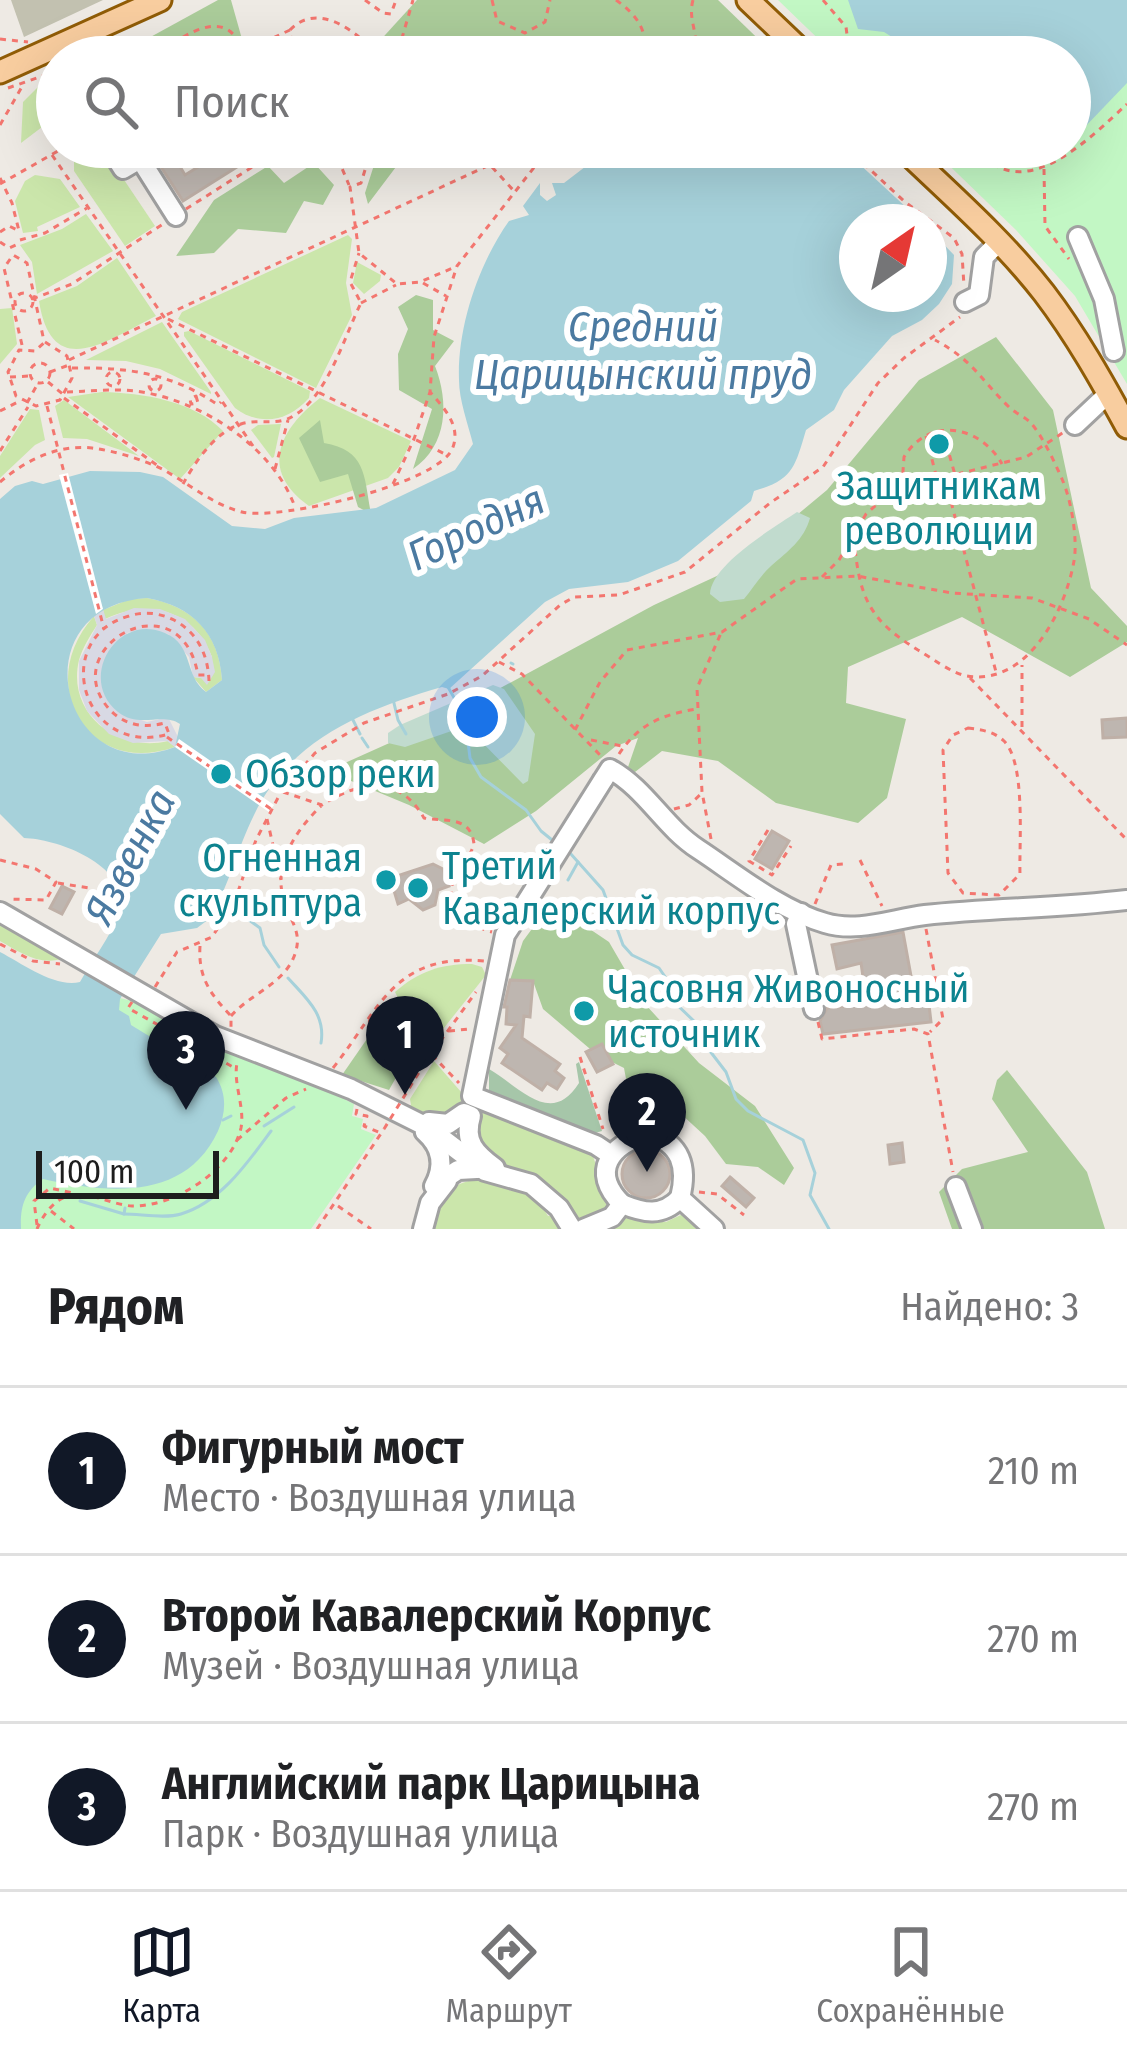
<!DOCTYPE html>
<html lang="ru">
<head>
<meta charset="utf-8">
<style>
	body { margin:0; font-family:"Fira Sans Condensed",sans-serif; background:#f2f2f2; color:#202124 }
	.compass { position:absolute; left:839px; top:204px; width:108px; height:108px; border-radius:50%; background:#fff; box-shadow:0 12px 48px #0002; rotate:34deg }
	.scale { position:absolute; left:36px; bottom:30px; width:183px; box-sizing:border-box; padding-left:12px; border:6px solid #1d1d1d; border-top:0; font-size:33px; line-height:42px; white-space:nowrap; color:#1d1d1d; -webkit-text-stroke:9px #fff; paint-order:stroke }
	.you { position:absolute; left:477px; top:717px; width:42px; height:42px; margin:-30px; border:9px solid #fff; border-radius:50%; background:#1a73e8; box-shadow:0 0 0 18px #1a73e833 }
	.badge { display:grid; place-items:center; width:78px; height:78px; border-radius:50%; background:#111827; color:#fff; font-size:39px; font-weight:700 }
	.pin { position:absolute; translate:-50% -99px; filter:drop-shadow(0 3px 6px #0008) }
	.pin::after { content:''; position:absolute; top:63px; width:42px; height:36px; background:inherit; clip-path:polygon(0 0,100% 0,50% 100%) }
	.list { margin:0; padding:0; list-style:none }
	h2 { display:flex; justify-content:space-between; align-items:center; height:156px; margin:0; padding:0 48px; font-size:51px }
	h2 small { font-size:39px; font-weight:400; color:#757577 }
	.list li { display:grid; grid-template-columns:78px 1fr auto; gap:36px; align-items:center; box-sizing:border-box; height:168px; padding:0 48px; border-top:3px solid #e0e0e0 }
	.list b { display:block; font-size:45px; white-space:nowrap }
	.list p { margin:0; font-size:39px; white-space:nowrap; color:#757577 }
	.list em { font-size:39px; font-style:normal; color:#757577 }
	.icon { flex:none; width:66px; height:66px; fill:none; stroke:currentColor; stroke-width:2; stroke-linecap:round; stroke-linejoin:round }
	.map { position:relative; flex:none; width:1127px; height:1229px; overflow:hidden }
	.search { position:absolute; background:#fff; box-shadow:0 12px 48px #0002; left:36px; right:36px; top:36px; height:132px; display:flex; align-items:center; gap:30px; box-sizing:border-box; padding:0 42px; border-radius:66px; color:#757577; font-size:45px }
	.sheet { height:660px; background:#fff }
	nav { display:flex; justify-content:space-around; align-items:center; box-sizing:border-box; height:168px; border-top:3px solid #e0e0e0; background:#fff; font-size:33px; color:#757577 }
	nav a { display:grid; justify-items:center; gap:6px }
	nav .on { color:#111827 }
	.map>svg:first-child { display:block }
	.construction { fill:#c2c1b0 }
	.grass { fill:#cbe6ab }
	.forest { fill:#abcc9a }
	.wetland { fill:#c1dbce }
	.cemetery { fill:#a6c6a9 }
	.park { fill:#c2f7c4 }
	.plaza { fill:#d8d9e4 }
	.water { fill:#a6d1da; fill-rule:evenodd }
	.pier { fill:#fff }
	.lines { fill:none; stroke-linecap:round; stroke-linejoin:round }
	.stream { stroke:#a6d1da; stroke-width:3 }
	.building { fill:#beb6b0; stroke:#bfb0a7; stroke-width:3 }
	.minor-casing { stroke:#a1a1a1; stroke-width:24 }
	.major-casing { stroke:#905c06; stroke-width:27 }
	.path { stroke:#f3766f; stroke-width:3; stroke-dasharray:6 6; stroke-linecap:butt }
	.minor { stroke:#fff; stroke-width:18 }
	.major { stroke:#f8cd9f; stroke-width:21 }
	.minor-bridge-casing { stroke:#a1a1a1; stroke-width:24; stroke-linecap:butt }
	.path-bridge { stroke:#f3766f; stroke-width:3; stroke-dasharray:6 6; stroke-linecap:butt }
	.minor-bridge { stroke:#fff; stroke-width:18 }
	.culture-dot { fill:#0f9aa8; stroke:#fff; stroke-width:4.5 }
	.labels { text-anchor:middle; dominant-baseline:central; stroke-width:12; stroke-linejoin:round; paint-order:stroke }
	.culture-label { font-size:39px; fill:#0d838f; stroke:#fff; text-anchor:start }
	.water-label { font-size:42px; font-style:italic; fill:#4b7aa1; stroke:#fff }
</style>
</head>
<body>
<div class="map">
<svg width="1127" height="1229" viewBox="0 0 1127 1229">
	<rect width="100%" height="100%" fill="#eeeae4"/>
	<!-- construction -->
	<path class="construction" d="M11,0H103L24,37Z"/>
	<!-- grass -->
	<g class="grass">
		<path d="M51,74L57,75V99L44,117L46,124L21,143L23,102Z"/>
		<path d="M102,147L155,226L125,246L74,171V148Z"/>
		<path d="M35,175L60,179L80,207L37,227L38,231L23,233L15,201L25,181Z"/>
		<path d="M86,214L113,251L37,294L32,262L20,245L62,229Z"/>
		<path d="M348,235L352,239L346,283L352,315L316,388L178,319L182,312Z"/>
		<path d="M117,258L156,316C109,339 52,384 39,301L77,286Z"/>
		<path d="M357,262L381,275L380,281L364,294L353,283Z"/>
		<path d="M12,308L17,344L0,364V309Z"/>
		<path d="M162,322L211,392V394L160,369L126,361L86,360Z"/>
		<path d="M189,331L310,391L309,398C289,421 260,427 235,408L184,336V332Z"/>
		<path d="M102,392C143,393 194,401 223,431L180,479L68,397Z"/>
		<path d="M320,398L411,441L399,467L388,478L309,506C258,470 280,429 320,398Z"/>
		<path d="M64,400L139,456L87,439L63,438L55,406Z"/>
		<path d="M30,409L39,410L45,440L35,445L0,478V456Z"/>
		<path d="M281,424L274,457L272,458L251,430L258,425Z"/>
		<path d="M147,598C192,606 219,632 222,680L206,692L193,677L201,678L212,657C194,609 148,599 105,619L103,610L130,599Z"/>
		<path d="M94,616L97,625C90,636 83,647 79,660C66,714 118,753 168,741L175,747C87,778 33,684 94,616Z"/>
		<path d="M0,917L64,958C41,967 19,952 0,941Z"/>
		<path d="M472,964L482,967L486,975L436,1038L412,1026L395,992C419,971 441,964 472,964Z"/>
		<path d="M434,1061L469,1101L467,1107L435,1124L405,1107L411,1105L410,1099Z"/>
		<path d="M489,1107L591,1150L610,1208L580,1224L478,1155L474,1112Z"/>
		<path d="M477,1179L507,1181L510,1191L518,1184L550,1205L545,1211L548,1216L558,1214L567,1229H428C435,1200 448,1184 477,1179Z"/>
		<path d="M683,1214H692L706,1229H594L627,1217L666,1222Z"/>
	</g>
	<!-- forest -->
	<g class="forest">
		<path d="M218,0H231L247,57H114Z"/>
		<path d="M417,0H718L777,57H365Z"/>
		<path d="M351,147H411L368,204L365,193L375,162L352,151Z"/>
		<path d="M515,147H598L566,166Z"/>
		<path d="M314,163L334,185L323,205L304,201L286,233L238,229L214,253L176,256L214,200L268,166L284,183Z"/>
		<path d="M416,295L433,300V330L454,341L435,366C449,402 448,445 413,469L432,409L399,390L398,354L408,329L398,307Z"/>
		<path d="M996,337L1053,410L1091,588L1127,626V642L1070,677L962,617L848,667L846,703L906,719L887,798L858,823L776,803L718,761L662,751L635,772L627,770L638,738L616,746L536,811L484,844L409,805L327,771L443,719L654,605L732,569L827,490L919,380Z"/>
		<path d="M320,420L324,443C367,450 364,477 371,514L358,507L348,474L320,482L299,438Z"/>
		<path d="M551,903L609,942L645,1004L699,1063L755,1106L794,1168L784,1185L758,1167L726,1164L705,1136L668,1102L621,1114L613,1102L629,1095L624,1068L596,1054L543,1009L533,981L510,980L523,941Z"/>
		<path d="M369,1036L407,1058L389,1090L342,1075Z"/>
		<path d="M1007,1070L1087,1172L1105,1229H952L939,1192L962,1169L1028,1152L992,1099L997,1080Z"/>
	</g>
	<!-- wetland -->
	<g class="wetland">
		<path d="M797,512L810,518C804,540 788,551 771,566C761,575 753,588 744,599L720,602L710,594C711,565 773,528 797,512Z"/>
		<path d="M493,685L504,689L535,734L528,781L523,784L466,726L405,747L388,743V733L400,725Z"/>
	</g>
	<!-- cemetery -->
	<path class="cemetery" d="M579,1062L602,1131L595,1133L489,1093V1069C519,1086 551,1128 579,1083L576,1064Z"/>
	<!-- park -->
	<g class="park">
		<path d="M778,0H1127V384L1075,296L1016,230L930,147H1070V57H837Z"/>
		<path d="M137,993L348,1088L346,1100L354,1104L352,1116L363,1119L361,1129L376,1135L311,1229H0L120,998L132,1001Z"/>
	</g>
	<!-- plaza -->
	<path class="plaza" d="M134,608L160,609L185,619L205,640L212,657L215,672L207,685L201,678L193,677L189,657L168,634L148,629L127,633L118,712L147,722L168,717L179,739L175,747L167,741L133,743L109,734L87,711L79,690V661L97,625L94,616L103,609L106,619Z"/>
	<!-- water -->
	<g class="water">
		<path d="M848,0H1127V83L1082,130L1070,137V57H924L884,32L858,29Z"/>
		<path d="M611,147H841L922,222H857V294H929V229L954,255L952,284L939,304L922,320L892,336L844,390L834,410L806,430C795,467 793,480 754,491L751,501L678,561L628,582L569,589L545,602L449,689L442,687C366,709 290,739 254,815C237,849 229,887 209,919L197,928L161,934L120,999L119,1010L129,1016L131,1025L216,1077C227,1094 226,1113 218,1131C185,1202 107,1193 43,1179C24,1192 20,1207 21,1229H0V952C23,964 55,988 80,982C92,960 111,936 119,913C133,866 58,839 24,838L0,814V499L15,486L32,481L43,484L90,471L140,472L163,477L232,526L265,529L294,518L376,508L455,470L473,444C468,424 459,400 459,380C457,327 479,263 509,221L529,215L523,206L540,183V195L547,201L556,195L552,183H564ZM147,598C192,606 219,633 222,680L206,692C184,676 194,645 165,633C116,612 77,680 118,712C139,729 162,712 180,724L175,747C61,790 17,607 147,598Z"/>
	</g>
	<!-- pier -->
	<g class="pier">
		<path d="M68,473L103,609L96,614L59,475Z"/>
		<path d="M179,739L274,805L269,812L175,747Z"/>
	</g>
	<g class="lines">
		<!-- stream -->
		<g class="stream">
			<path d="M511,663L513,664"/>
			<path d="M448,687L465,717L470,758L481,777L526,810L541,831L557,844"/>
			<path d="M393,699L398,720L406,734"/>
			<path d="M352,718L360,734"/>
			<path d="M362,738L368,747"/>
			<path d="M570,853L603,890L623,945L632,955L659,968L668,981L671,999L697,1024L703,1042L726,1072L736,1099L748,1111L803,1140L815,1173L810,1195L829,1229"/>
			<path d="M568,880L578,862"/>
			<path d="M238,912L260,928L264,945L279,967"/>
			<path d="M288,978C306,998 326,1014 321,1043"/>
			<path d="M223,1120L231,1116"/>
			<path d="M264,1126L294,1107"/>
			<path d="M80,1201L124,1214L125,1208"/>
			<path d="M124,1214C141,1214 165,1219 181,1214C221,1202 248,1162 271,1131"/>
		</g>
	</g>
	<!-- building -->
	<g class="building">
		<path d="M217,147H251L256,155L183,201L161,167L175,158L185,175L221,153Z"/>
		<path d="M1127,718V737L1103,738L1102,720Z"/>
		<path d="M772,831L789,841L772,869L755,859Z"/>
		<path d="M433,864L443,869L449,886L438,890L435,905L423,910L409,899L398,904L392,884L397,876Z"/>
		<path d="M62,886L74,892L62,914L50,908Z"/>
		<path d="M903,932L915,998L928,996L931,1022L823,1034L820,1021L827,1008L867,1004L861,963L837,969L832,945Z"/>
		<path d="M510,980L533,981L530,1017L524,1016L522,1038L560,1064L555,1071L564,1078L557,1089L547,1083L542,1090L502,1063L508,1054L500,1048L516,1025L506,1024L507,1007H504Z"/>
		<path d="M602,1044L613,1064L597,1072L586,1052Z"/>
		<path d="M902,1143L904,1162L890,1164L888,1145Z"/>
		<circle cx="646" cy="1174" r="24"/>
		<path d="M730,1177L754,1198L746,1207L722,1186Z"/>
	</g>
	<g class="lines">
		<!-- minor casing -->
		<g class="minor-casing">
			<g id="minor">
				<path d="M109,147L123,169L140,159L176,216"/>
				<path d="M1078,237L1104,299L1114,351"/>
				<path d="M965,302L979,295L984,257L999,242"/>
				<path d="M1075,425L1109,393"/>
				<path d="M603,780L610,769C646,789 664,827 698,849C736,874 780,910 825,923C858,933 892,919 925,915C992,908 1060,908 1127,900"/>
				<path d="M522,909L505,935L472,1096L596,1145L611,1155"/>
				<path d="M0,912L215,1036L351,1089L427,1127L485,1171L531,1184L559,1208L572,1229"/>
				<path d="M801,913L796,924L814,1009"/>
				<path d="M464,1113L471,1116C463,1142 476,1154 495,1168L458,1170L434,1186C445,1166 442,1147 425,1132L429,1122L448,1124Z"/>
				<path d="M956,1187L972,1229"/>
				<path d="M622,1204C589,1171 611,1144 649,1134C681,1143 688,1167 680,1198"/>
				<path d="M423,1229L430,1203L447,1181"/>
				<path d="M583,1229L612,1217L622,1204C644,1213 662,1217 680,1198L714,1229"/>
			</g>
		</g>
		<!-- major casing -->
		<g class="major-casing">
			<g id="major">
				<path d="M748,0L808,57"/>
				<path d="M0,72L160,0"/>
				<path d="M901,147C950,194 1002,239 1044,293C1076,335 1102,381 1127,427"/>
			</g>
		</g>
		<!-- path -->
		<g class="path">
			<path d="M365,0L383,13L391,14L396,0"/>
			<path d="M492,0L497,21L525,33L545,22L550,0"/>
			<path d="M616,0C637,15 648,30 645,57"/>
			<path d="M693,0C687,21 701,36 694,57"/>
			<path d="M823,0L846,27L848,42L869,57"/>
			<path d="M290,30C318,0 360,33 378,57"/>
			<path d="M239,38L264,42L290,30L293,57"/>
			<path d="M0,39L28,42"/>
			<path d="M648,45L668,56L680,57"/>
			<path d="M153,57C183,36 230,0 244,57"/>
			<path d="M386,57L402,38L413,0"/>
			<path d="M8,88L57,71"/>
			<path d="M0,125L23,85"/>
			<path d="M333,147L349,185"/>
			<path d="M372,147L361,183L350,187L359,253L397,284L420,282L455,267"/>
			<path d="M846,147L905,202L954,238L962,254L964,286"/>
			<path d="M976,147C1021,209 1089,139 1127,104"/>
			<path d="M52,155L253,446"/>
			<path d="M492,167L514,191"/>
			<path d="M1044,169L1045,226L1069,259"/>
			<path d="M0,178L12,203L19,231"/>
			<path d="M0,184L65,147"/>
			<path d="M186,209L268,157L286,160L302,147"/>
			<path d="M0,232L9,226L19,231"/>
			<path d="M20,240L45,233L87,208"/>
			<path d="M0,242L9,248L18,244"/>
			<path d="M423,283L446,296"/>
			<circle cx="24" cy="302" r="9"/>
			<path d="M32,299L72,284L163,224"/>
			<path d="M361,303L396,285"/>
			<path d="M168,319L445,454"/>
			<path d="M45,342L67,356L72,378L60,400L36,406L16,396L8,372L19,350L35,351Z"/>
			<path d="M22,345L4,268L13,255L27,263L44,341"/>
			<path d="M69,360L528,147"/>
			<circle cx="40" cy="373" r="10"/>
			<path d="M72,368C126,367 172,373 218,405L221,402"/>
			<circle cx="113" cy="379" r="7"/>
			<path d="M50,372L69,365"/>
			<path d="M10,377L30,376"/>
			<circle cx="155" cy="385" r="6"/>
			<path d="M48,382L64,395"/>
			<path d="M67,392C92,391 117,388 142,392C203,402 273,447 295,507"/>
			<path d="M196,396L198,403L191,404L190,399Z"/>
			<path d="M64,398L158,466"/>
			<path d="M27,403L37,385"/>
			<path d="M47,406L104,629"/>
			<path d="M0,411L20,401"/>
			<path d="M943,432L955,475"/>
			<path d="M926,436L937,479"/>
			<path d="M0,451L28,407"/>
			<path d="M275,469L288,420"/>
			<path d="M945,479L996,672"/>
			<path d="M0,482C25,461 57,444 92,448C115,451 141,459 162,469C188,483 213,505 242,512C278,521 441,484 453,447C461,425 443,407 430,392"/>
			<path d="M183,484C195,462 215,432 241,424C260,418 277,427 295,415C329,393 344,337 361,303L350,282L359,253"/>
			<path d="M393,484L414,439L430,392L434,337L457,266L550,147"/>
			<path d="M902,485L904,457C929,416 980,425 1002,464"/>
			<path d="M854,538C859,595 867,619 918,650C932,658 951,673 967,676C1027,686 1065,612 1074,561C1078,539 1071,499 1062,479C1055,463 1043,437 1031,423C1025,417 1015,413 1009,407C980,379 974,361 935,340"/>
			<path d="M822,577L839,560L866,514L893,490L1026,457L1064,432"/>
			<path d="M499,662L522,674L600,755"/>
			<path d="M970,678L1127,840"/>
			<path d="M209,681C208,655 198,633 174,620C160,613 144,611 129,616C49,638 82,759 169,734L165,723C146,728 127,726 112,712C50,650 180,574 198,675H209"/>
			<path d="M1022,727V665"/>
			<path d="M968,728C982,730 993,731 1004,741C1026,763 1019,842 1020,874L999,895L963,893L948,873L943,750L953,735Z"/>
			<path d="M575,730L600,682L627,650L722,632L797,579L857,576L952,593L1032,598L1089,619L1127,645"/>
			<path d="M167,737L271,809"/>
			<path d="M591,740L622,746"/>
			<path d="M619,754C639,724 661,715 696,709"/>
			<path d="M283,792L322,805C359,781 399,774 424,818C444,822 471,815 474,844C470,857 462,865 455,877C441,906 467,925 492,932"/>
			<path d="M674,809L689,805L701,794"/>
			<path d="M267,819L281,880"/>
			<path d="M768,830L749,861L772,875L791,846"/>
			<path d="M711,839L702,792L697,688L721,633"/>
			<path d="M0,860L36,869L56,882L46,900L8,899"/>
			<path d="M860,860L882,906"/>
			<path d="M58,883L89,888L91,898"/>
			<path d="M815,904L831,865L844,864"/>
			<path d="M926,929L943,1019L930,1032"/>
			<path d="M0,944L33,961L60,964"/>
			<path d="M200,946C198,977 210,994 231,1016V1027"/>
			<path d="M155,987L177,952L212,937L234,903L256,840L281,792L315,753L364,723L448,694L482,676L560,605L574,597L619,595L685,572L770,503L823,467L878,383L904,358L960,317"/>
			<path d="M132,1002L128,1008L233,1067"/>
			<path d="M231,1016C249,995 281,985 293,959C303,936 294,927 286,906C270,868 295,831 321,806"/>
			<path d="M368,1021L403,1024L434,1046"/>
			<path d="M818,1022L822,1039L914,1029L928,1034L953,1172"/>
			<path d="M449,1031L470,1029"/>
			<path d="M432,1055L459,1083"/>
			<path d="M580,1057L603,1129"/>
			<path d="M426,1061L476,992"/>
			<path d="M333,1068C381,1007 394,953 485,961"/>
			<path d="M357,1109L356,1114L367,1116L364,1126L381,1133"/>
			<path d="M237,1140L286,1098L306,1089"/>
			<path d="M699,1192L717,1194L744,1215"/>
			<path d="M338,1206L371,1229"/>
			<path d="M51,1211L74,1229"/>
			<path d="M37,1225L34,1201L50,1188L73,1193"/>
			<path d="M37,1229C42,1217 53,1200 68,1196C87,1190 112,1205 132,1206C174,1207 231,1171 241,1128C245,1107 233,1084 237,1063"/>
			<path d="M317,1229L384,1129"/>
		</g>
		<!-- minor -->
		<use href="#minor" class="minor"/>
		<!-- major -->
		<use href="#major" class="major"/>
		<!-- minor-bridge casing -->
		<g class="minor-bridge-casing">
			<path id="minor-bridge" d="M522,909L603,780"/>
		</g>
		<!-- path-bridge -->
		<path class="path-bridge" d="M384,1129L426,1061"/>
		<!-- minor-bridge -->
		<use href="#minor-bridge" class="minor-bridge"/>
	</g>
	<!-- markers -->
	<g class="culture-dot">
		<circle cx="939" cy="444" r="12"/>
		<circle cx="221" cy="774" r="12"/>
		<circle cx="386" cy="880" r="12"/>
		<circle cx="418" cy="888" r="12"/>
		<circle cx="584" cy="1011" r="12"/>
	</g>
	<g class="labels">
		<!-- culture labels -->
		<g class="culture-label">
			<text x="939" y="486" text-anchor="middle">Защитникам<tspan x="939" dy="45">революции</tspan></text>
			<text x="245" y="774">Обзор реки</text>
			<text x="362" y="858" text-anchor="end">Огненная<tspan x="362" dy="45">скульптура</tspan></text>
			<text x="442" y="866">Третий<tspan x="442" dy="45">Кавалерский корпус</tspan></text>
			<text x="608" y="989">Часовня Живоносный<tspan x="608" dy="45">источник</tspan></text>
		</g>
		<!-- water labels -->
		<g class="water-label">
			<text x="643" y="327">Средний<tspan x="643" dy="48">Царицынский пруд</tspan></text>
			<text transform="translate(476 528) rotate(-25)">Городня</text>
			<text transform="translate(130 857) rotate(-62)">Язвенка</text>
		</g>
	</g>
</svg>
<svg class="compass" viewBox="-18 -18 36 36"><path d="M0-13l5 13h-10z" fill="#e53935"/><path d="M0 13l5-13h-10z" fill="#757577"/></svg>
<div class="scale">100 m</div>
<div class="you"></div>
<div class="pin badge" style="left:405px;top:1095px">1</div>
<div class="pin badge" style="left:647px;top:1172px">2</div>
<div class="pin badge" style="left:186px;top:1110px">3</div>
<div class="search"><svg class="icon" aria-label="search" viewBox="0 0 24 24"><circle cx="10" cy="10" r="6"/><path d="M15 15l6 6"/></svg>Поиск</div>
</div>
<section class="sheet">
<h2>Рядом<small>Найдено: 3</small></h2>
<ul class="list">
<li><span class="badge">1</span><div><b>Фигурный мост</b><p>Место · Воздушная улица</p></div><em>210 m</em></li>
<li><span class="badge">2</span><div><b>Второй Кавалерский Корпус</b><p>Музей · Воздушная улица</p></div><em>270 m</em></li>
<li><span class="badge">3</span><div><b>Английский парк Царицына</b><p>Парк · Воздушная улица</p></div><em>270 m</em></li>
</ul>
</section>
<nav>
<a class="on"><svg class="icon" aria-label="map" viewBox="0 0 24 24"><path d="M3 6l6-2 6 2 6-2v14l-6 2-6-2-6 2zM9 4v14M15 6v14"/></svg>Карта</a>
<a><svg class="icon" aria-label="directions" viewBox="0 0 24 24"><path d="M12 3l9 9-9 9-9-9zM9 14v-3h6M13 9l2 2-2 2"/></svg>Маршрут</a>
<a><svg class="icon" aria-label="saved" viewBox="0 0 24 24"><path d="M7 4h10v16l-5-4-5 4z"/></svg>Сохранённые</a>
</nav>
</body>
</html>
